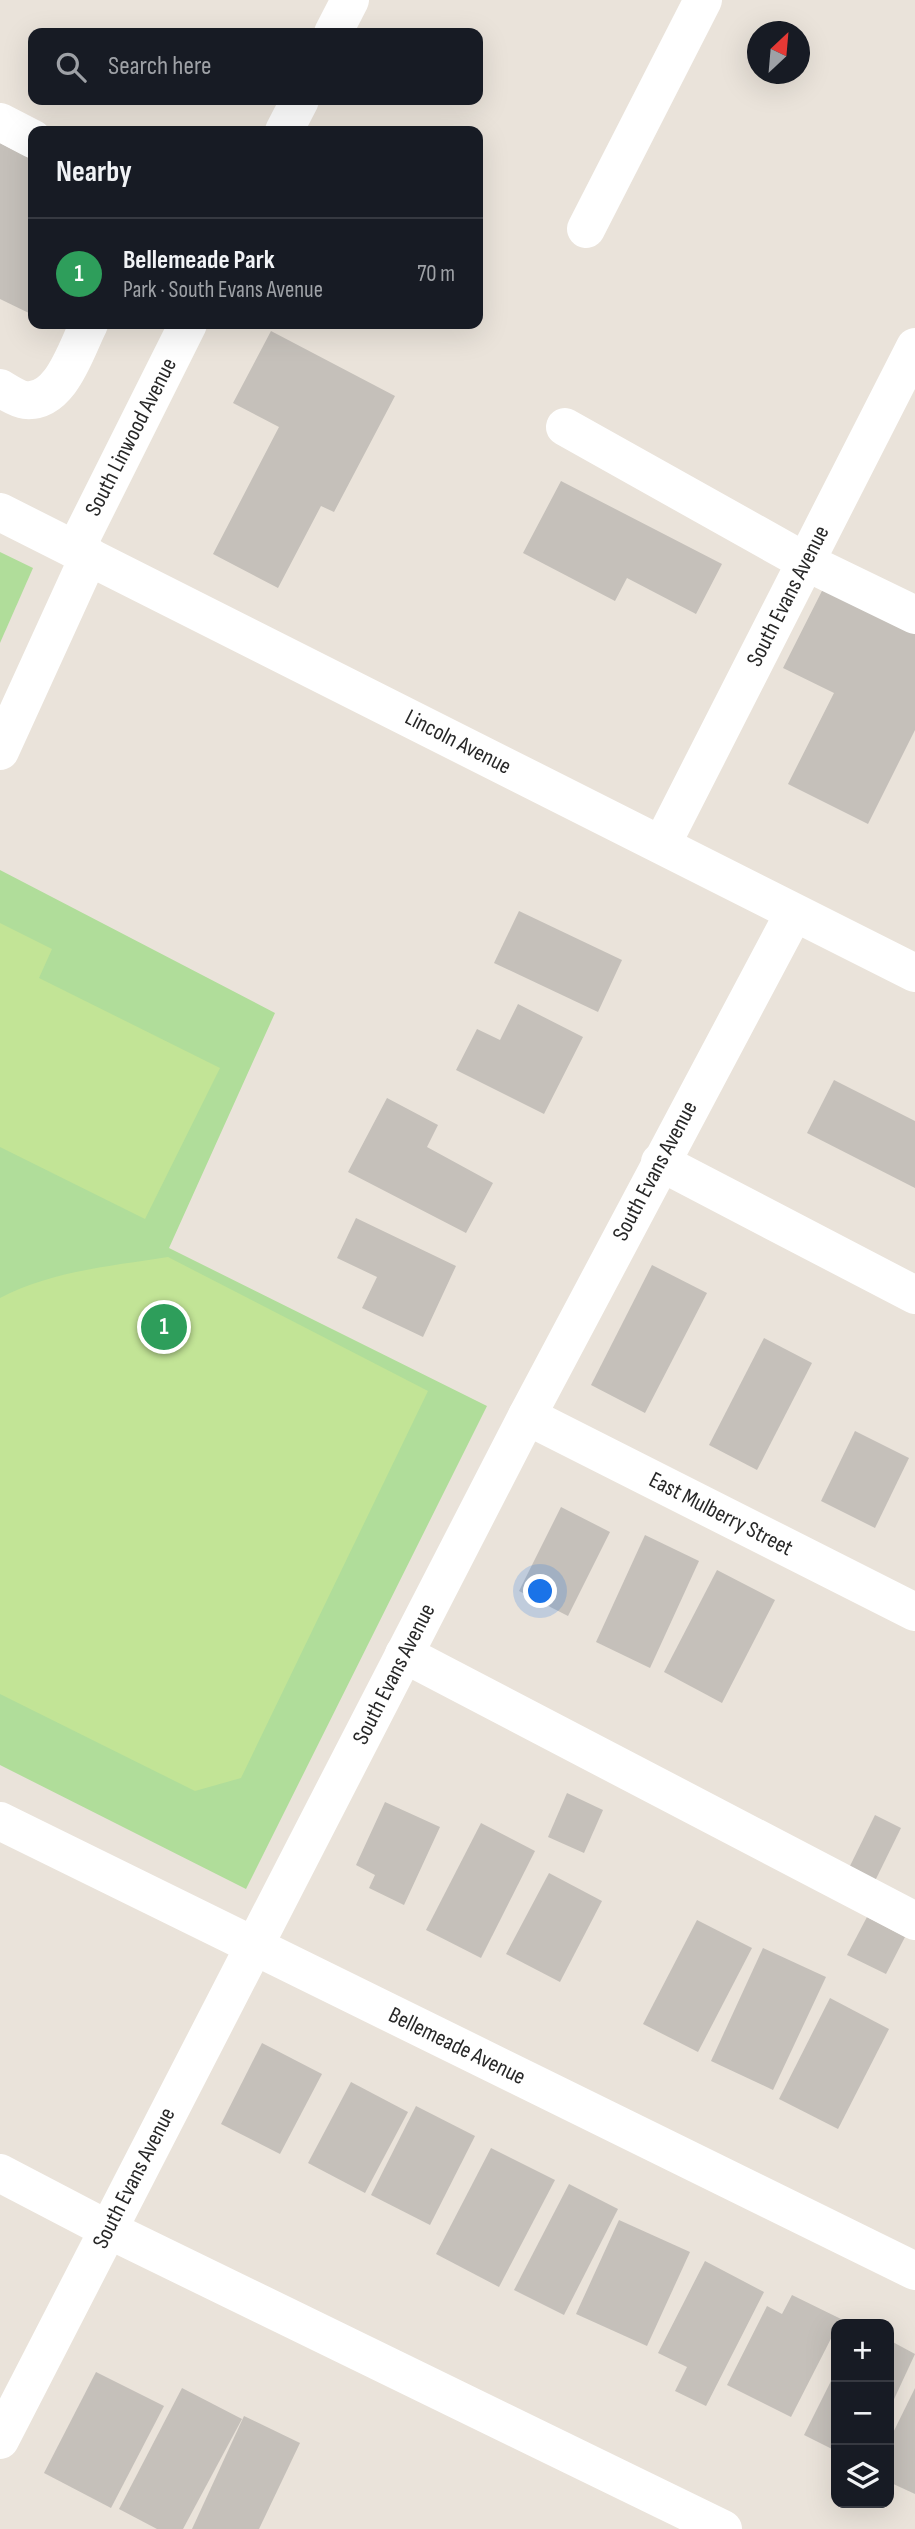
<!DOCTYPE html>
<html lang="en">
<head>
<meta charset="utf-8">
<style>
	body { margin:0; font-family:"Sofia Sans Condensed",sans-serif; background:#242831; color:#f1f3f6 }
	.controls { position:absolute; right:21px; bottom:21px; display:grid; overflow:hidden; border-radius:14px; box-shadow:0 7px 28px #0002 }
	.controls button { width:63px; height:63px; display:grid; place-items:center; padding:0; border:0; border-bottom:2px solid #363941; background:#171b24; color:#f1f3f6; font:35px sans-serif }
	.compass { position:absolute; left:747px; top:21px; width:63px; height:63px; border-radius:50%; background:#171b24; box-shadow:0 7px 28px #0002; rotate:26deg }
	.you { position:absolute; left:541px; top:1592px; width:24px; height:24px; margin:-18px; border:5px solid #fff; border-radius:50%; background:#1a73e8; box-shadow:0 0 0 10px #1a73e833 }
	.badge { display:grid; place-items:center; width:46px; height:46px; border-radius:50%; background:#4462ed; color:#fff; font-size:23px; font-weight:700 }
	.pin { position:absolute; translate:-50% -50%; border:4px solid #fff; box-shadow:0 2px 7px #0006 }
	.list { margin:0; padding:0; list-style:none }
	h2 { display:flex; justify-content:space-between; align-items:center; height:91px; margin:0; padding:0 28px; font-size:30px }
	h2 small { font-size:23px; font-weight:400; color:#9ea1a6 }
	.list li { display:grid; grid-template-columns:46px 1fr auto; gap:21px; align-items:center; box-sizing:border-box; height:112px; padding:0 28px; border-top:2px solid #363941 }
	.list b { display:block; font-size:26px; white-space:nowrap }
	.list p { margin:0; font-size:23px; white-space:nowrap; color:#9ea1a6 }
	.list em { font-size:23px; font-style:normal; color:#9ea1a6 }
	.icon { flex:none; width:38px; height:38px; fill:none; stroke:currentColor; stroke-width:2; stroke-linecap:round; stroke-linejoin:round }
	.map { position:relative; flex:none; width:915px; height:2529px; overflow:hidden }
	.search { position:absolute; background:#171b24; box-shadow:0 7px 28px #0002; left:28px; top:28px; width:455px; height:77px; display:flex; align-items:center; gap:18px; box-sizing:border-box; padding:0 24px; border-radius:14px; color:#9ea1a6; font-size:26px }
	.panel { position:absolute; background:#171b24; box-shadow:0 7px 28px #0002; left:28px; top:126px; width:455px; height:203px; border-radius:14px }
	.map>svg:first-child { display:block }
	.green { fill:#b0dd9a }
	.pitch { fill:#c2e496 }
	.building { fill:#c5c0ba }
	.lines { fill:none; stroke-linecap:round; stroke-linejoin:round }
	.minor { stroke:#fff; stroke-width:38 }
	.labels { text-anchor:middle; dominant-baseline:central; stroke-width:7; stroke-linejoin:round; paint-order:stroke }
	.street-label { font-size:23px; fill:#282828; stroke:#fff }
</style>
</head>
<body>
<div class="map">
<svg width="915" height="2529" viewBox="0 0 915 2529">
	<rect width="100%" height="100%" fill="#eae3da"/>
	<!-- green -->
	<g class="green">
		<path d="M0,552L33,568L0,643Z"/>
		<path d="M0,870L275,1013L169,1248L487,1406L246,1889L0,1765Z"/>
	</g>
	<!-- pitch -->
	<g class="pitch">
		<path d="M0,923L52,949L39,978L220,1068L145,1219L0,1147Z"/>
		<path d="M168,1257L428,1391L241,1778L195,1791L0,1694V1298C51,1271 112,1266 168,1257Z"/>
	</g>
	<!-- building -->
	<g class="building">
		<path d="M0,143L33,160V315L0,299Z"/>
		<path d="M271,331L395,396L334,512L321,506L278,588L213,554L279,427L233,403Z"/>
		<path d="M561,481L722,564L696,614L627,578L615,601L523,553Z"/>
		<path d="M827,581L915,625V730L868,824L788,784L834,693L783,668Z"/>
		<path d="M519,911L622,960L598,1012L494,963Z"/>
		<path d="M518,1004L583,1037L544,1114L456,1070L477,1029L500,1040Z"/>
		<path d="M834,1080L915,1121V1188L807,1133Z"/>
		<path d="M387,1098L438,1125L427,1147L493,1183L466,1233L348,1172Z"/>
		<path d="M356,1218L456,1266L423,1337L362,1308L377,1277L337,1258Z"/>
		<path d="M652,1265L707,1293L645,1413L591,1385Z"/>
		<path d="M764,1338L812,1363L757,1470L709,1445Z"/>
		<path d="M855,1431L909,1458L875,1528L821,1501Z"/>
		<path d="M561,1507L610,1532L568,1616L519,1591Z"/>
		<path d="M645,1535L699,1561L650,1668L596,1642Z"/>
		<path d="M717,1570L775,1600L722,1703L664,1672Z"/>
		<path d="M567,1793L603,1810L584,1853L548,1837Z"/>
		<path d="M385,1802L440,1827L404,1905L369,1888L375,1875L356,1865Z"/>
		<path d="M875,1815L901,1828L874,1883L848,1870Z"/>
		<path d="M481,1823L535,1851L481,1958L426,1930Z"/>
		<path d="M549,1873L602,1901L560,1982L506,1954Z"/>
		<path d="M867,1917L905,1937L886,1974L847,1955Z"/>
		<path d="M697,1920L752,1948L698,2052L643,2024Z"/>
		<path d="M763,1948L826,1977L773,2090L711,2061Z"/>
		<path d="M830,1998L889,2029L838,2129L779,2099Z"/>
		<path d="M262,2043L322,2074L280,2154L221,2124Z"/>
		<path d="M351,2082L408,2112L365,2193L308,2163Z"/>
		<path d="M416,2106L475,2136L430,2225L371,2195Z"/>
		<path d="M491,2148L555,2180L499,2287L436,2254Z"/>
		<path d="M569,2184L618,2209L564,2315L514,2290Z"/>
		<path d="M619,2220L690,2252L647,2346L576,2314Z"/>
		<path d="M705,2261L764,2292L706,2406L675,2391L687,2367L658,2353Z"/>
		<path d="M792,2295L841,2319L791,2417L727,2385L767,2306L782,2314Z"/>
		<path d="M889,2340L915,2354L889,2410Z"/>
		<path d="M836,2371V2451L804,2435Z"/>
		<path d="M96,2372L164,2406L111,2508L44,2473Z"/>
		<path d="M182,2388L242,2419L183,2529H157L119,2509Z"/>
		<path d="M915,2388V2494L889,2482V2441Z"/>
		<path d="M244,2416L300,2443L259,2529H192Z"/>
	</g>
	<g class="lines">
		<!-- minor -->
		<g class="minor">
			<path d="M333,33L350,0"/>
			<path d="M0,122L33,139"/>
			<path d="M284,131L300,100"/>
			<path d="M586,229L703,0"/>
			<path d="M0,388C7,392 17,399 25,400C61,404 76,349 89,324"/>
			<path d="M565,427L806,562L915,615"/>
			<path d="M0,512L915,973"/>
			<path d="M75,550L188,324"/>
			<path d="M0,751L89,556"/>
			<path d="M662,844L915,347"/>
			<path d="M660,1162L915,1295"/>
			<path d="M527,1416L915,1612"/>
			<path d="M404,1654L915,1921"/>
			<path d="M0,1821L915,2271"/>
			<path d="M0,2173L107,2229L723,2529"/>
			<path d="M0,2440L527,1416L794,913"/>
		</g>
	</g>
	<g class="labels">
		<!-- street labels -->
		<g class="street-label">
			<text transform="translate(131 437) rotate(-63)">South Linwood Avenue</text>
			<text transform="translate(788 596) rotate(-63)">South Evans Avenue</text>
			<text transform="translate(458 742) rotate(27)">Lincoln Avenue</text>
			<text transform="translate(655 1171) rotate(-62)">South Evans Avenue</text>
			<text transform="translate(721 1514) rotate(27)">East Mulberry Street</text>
			<text transform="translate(394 1674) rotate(-63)">South Evans Avenue</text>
			<text transform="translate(457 2046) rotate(26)">Bellemeade Avenue</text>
			<text transform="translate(134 2178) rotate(-63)">South Evans Avenue</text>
		</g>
	</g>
</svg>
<div class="controls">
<button>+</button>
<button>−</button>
<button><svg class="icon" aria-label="layers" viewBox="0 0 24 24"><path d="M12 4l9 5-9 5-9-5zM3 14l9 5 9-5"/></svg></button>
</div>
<svg class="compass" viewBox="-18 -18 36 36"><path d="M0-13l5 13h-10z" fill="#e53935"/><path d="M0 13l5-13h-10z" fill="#9ea1a6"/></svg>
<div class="you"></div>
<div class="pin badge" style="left:164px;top:1327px;background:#2e9e5b">1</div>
<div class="search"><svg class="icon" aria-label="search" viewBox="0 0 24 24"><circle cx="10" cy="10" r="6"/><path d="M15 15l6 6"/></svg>Search here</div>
<section class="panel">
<h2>Nearby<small></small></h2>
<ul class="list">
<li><span class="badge" style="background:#2e9e5b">1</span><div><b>Bellemeade Park</b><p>Park · South Evans Avenue</p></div><em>70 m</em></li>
</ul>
</section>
</div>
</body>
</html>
